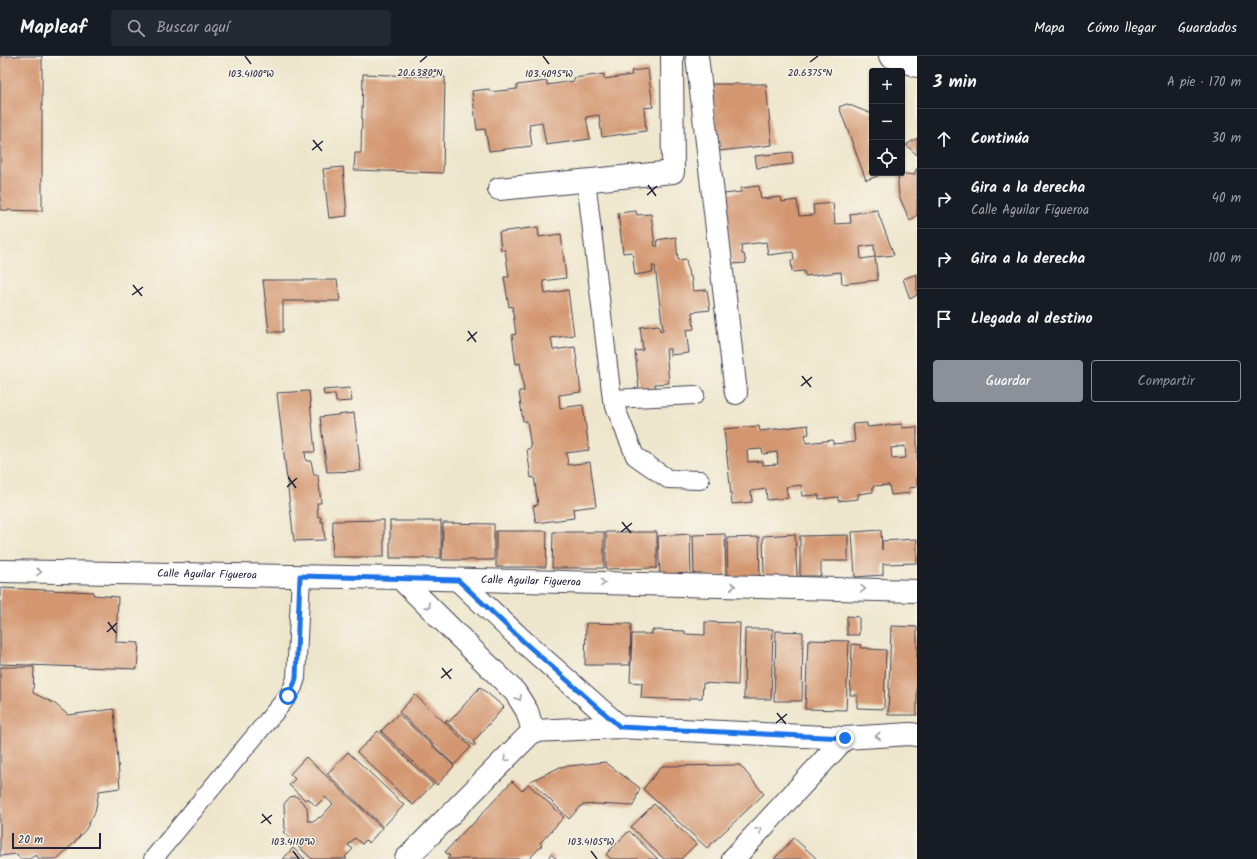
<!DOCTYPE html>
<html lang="es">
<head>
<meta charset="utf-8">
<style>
	body { margin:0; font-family:Kalam,sans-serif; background:#242831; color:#f1f3f6 }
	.controls { position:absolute; right:12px; top:12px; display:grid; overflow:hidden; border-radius:4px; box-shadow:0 1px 3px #0004 }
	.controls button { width:36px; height:36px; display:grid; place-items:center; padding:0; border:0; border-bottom:1px solid #363941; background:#171b24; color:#f1f3f6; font:20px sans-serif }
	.scale { position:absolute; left:12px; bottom:10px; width:89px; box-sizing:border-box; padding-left:4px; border:2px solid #22223b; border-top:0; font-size:11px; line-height:14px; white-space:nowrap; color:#22223b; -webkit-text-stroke:3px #f7f3e8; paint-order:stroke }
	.stop { position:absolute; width:12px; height:12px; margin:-9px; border:3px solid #1a73e8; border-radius:50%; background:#fff }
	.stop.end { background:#1a73e8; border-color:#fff; box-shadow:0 1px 4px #0008 }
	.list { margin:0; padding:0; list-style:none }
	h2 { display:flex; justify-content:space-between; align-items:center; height:52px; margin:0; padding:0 16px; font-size:17px }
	h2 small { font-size:13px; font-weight:400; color:#9ea1a6 }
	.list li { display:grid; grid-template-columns:26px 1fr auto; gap:12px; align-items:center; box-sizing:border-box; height:60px; padding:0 16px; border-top:1px solid #363941 }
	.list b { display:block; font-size:15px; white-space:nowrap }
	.list p { margin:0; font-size:13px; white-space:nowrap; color:#9ea1a6 }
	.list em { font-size:13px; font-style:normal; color:#9ea1a6 }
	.actions { display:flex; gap:8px; padding:12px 16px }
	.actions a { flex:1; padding:9px 0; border:1px solid #8c9099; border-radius:4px; text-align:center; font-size:14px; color:#8c9099 }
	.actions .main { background:#8c9099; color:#fff }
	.icon { flex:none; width:22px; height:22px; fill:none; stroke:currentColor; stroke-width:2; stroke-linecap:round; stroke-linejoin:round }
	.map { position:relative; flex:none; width:917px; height:803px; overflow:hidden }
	header { display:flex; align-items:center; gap:24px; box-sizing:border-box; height:56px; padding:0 20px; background:#171b24; border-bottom:1px solid #363941 }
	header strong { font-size:19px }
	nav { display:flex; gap:22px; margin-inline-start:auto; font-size:14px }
	.search { width:280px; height:36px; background:#242831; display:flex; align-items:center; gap:10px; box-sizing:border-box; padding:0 14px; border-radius:4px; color:#9ea1a6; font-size:15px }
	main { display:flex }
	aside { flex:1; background:#171b24 }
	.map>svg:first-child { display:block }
	.building { fill:#d39670; fill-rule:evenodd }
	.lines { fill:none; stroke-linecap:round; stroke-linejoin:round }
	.lane-casing { stroke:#413f51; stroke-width:20 }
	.street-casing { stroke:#413f51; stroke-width:24 }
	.lane { stroke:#fff; stroke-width:18 }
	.street { stroke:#fff; stroke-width:22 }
	.oneway { stroke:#9c9ca7 }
	.route { stroke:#1a73e8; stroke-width:5 }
	.ticks { fill:none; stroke:#22223b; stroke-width:1.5 }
	.labels { text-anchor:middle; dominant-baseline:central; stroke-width:3; stroke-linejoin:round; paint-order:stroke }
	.street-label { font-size:11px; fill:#22223b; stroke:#f7f3e8 }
	.ticks-label { font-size:10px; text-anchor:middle; fill:#22223b; stroke:#f7f3e8; stroke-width:3; stroke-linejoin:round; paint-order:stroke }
</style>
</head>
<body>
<header>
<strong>Mapleaf</strong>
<div class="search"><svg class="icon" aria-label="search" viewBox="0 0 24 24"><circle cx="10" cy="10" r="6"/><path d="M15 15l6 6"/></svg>Buscar aquí</div>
<nav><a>Mapa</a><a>Cómo llegar</a><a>Guardados</a></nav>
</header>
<main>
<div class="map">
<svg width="917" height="803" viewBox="0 0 917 803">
	<rect width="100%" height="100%" fill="#f7f3e8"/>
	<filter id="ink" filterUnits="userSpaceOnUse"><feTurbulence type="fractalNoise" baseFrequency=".025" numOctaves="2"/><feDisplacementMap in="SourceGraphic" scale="8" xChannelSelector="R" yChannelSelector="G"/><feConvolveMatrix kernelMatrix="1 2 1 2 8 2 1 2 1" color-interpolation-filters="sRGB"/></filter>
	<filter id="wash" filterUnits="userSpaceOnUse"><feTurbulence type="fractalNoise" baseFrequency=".012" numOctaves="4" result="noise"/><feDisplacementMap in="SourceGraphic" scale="16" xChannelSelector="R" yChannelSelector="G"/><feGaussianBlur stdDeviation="0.9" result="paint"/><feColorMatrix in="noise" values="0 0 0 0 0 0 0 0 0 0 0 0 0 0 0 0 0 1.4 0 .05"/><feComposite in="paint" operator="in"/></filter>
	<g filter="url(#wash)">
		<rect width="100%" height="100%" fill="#eee6cc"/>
		<g id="blocks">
			<!-- building -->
			<g class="building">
				<path d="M0,0H42V155L0,154Z"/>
				<path d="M648,13L653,51L644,52L646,75L602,81L599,59L586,61L590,83L546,89L542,66L529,68L532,90L489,95L485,73L477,74L472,35L489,33L490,36L517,33V29L547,25V29L574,25V22L604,18V23L632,19L631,15Z"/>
				<path d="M363,18L445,21L443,117L354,114L355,97H361Z"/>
				<path d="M711,28H766L772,89L719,95Z"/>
				<path d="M847,48L872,58V117H877L878,120L866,124L839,51Z"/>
				<path d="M917,82V99L906,89Z"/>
				<path d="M792,96L793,108L757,112L755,100Z"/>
				<path d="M343,111L347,160L329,162L323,113Z"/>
				<path d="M917,112V159L910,165L899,140L898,127L899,117L914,119Z"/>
				<path d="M759,130L761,143L781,141L782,146L797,144L799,160L814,159L813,149L833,147L835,168L851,167L850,158L877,154L894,199L875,201L874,189L860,191L861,203L875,201L878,224L842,228L841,216L805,220L804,215L792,216L791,204H794L793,196L768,199L766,186L741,189L742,198H744L746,207L732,208L724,138L741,136V132Z"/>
				<path d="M636,155L637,159L651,158L655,190H658L657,184L676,181L678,204L686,203L689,220H691L693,235L707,234L710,254L692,256L694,273L686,274L689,297L670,299V293H666L669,327L655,328L656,332L639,334L635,295L643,294L640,271L659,269L660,275L663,274L655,210H652L653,216L635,219L632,196L623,197L618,157Z"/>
				<path d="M538,171L539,181L561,178L566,222L543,225L544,230L545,238L568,234L574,279L551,282L552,287L553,294L575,291L581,336L559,339L560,352L583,349L589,394L566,397L567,402L568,409L590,406L596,450L573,453L574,462L536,467L533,450L538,449L534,421L531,422L527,393L531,392L527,365H523L521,351L519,335H524L520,307L516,308L512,279L516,278L512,250L509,251L504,221H509L505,194H501L499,176Z"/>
				<path d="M917,218V239L910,243L903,223Z"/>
				<path d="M263,224H337L340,245H283V276H269Z"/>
				<path d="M350,332L352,345L336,346L335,338L324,339L323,334Z"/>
				<path d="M309,335L315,396H305L306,405H311L314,419H318L321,447H317L318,461H321V466H323L325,484L294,485L277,337Z"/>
				<path d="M354,357L361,415L327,416L320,361Z"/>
				<path d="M867,367V371L902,368V372L917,371V431L909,432L910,437L891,439L889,429L873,430V436L858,438V443L838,445V441L819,443V439L802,440L801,429L786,431L788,442L767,444L766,433L751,435L752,446L732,448L724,373L759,370L760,375L808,369L809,378L805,379L806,387L833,384V388L855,386L853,368ZM905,390L906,402L892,403L891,392ZM762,393L763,398L777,396L778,408L763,409V405L748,406L747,394Z"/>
				<path d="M384,464V501H332L333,465Z"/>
				<rect x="390" y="465" width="51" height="37"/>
				<path d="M443,467L494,468V504H442Z"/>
				<path d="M881,474L882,494V485L917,483V507L883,508V519L855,521L852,476Z"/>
				<path d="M496,475H547L546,511H496Z"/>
				<path d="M553,476H604V512H552Z"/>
				<path d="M606,476H657V512L606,513Z"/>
				<path d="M690,478L691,521L660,522L658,480Z"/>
				<path d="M725,478L726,520L694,521L693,479Z"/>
				<path d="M795,478L797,521L764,522L763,480Z"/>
				<path d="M848,479V505H821V520H800V480Z"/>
				<path d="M759,481L760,523L728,524L727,482Z"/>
				<path d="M0,532L94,536L93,539L118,541L116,586L139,587L137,613L0,608Z"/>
				<path d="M847,560L859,561V579H847Z"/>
				<path d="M705,566L740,567L738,629L703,627L702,642H689V644L641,642L642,627L630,626L632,578H652V574L685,575V578L705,579Z"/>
				<path d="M586,567L631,568L630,609H585Z"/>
				<path d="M891,570L917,571V659H888Z"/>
				<path d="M745,573H773L771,643H744Z"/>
				<path d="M776,575L803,576L802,645H774Z"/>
				<path d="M808,584L849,585L846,654L805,653Z"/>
				<path d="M852,588L861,589L860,592H869V593L886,594L884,653L857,652V639H850Z"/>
				<path d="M0,611H34L33,637L54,647L68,659L114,653L120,732L99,735L95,756L86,773L74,787L57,803H39L36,799L29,803H20L17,798L0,800Z"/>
				<path d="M480,631L504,651L473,686L475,688L474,690L445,665L447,664L449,666Z"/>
				<path d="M415,639L471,691L454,709L399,656Z"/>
				<path d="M398,658L454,710L437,729L381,675Z"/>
				<path d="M378,675L433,728L413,749L357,696Z"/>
				<path d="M348,696L404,749L383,771L327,718Z"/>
				<path d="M306,701L382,772L369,787L366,784L362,788L355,782L348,789L353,793L345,801L347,803H312L283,776L285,774L284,748L290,741L296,740L307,751L308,765H315L319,761L320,762L333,748L325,741L316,750L307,742L305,744L289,729L295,723L290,718Z"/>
				<path d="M605,706L640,732L633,750L598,748L582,749L569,763L531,725L560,711Z"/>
				<path d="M740,709L764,738L707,792L643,733L662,710Z"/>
				<path d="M512,725L522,735L528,728L564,761L540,787L542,789L529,803H447L450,800L445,796L469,770L470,771Z"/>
				<path d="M654,748L696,788L681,803H664L631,771Z"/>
				<path d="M629,775L658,803H611L606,798Z"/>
				<path d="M794,782L817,803H774Z"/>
				<path d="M293,792L305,803H283Z"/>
				<path d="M551,798L557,803H547Z"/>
			</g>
		</g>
	</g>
	<g filter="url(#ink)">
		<use href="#blocks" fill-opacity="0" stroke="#413f51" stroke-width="1"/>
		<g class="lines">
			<!-- lane casing -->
			<g class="lane-casing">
				<g id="lane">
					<path d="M586,124L612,343L635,400L668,423L700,424"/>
					<path d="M612,343L695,339"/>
					<path d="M153,803L288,640L293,631L296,622L301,521"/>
				</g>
			</g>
			<!-- street casing -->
			<g class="street-casing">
				<g id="street">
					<path d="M697,0L736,337"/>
					<path d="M890,0L917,10"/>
					<path d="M499,133L673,116L672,0"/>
					<path id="s1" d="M0,515L400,522L917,535"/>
					<path d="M400,522L515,636L527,655L533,675"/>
					<path d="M458,524L524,586L620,671"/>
					<path d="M406,803L533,675L620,671L845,682L910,678L917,679"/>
					<path d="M733,803L845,682"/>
				</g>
			</g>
			<!-- lane -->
			<use href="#lane" class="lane"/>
			<!-- street -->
			<use href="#street" class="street"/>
		</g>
		<!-- one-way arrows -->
		<defs><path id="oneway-chevron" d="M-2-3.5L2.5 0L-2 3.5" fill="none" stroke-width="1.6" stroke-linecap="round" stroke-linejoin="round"/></defs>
		<g class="oneway">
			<use href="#oneway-chevron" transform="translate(39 516) rotate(1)"/>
			<use href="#oneway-chevron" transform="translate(603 527) rotate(1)"/>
			<use href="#oneway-chevron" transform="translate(733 530) rotate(1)"/>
			<use href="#oneway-chevron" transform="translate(863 533) rotate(1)"/>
			<use href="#oneway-chevron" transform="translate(428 550) rotate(44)"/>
			<use href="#oneway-chevron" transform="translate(519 642) rotate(59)"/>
			<use href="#oneway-chevron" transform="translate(878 680) rotate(177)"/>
			<use href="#oneway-chevron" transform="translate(506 703) rotate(135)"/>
			<use href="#oneway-chevron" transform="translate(759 774) rotate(-47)"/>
		</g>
	</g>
	<g class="lines" filter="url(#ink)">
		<!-- route -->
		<path class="route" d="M288,640L293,631L296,622L300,520L458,524L524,586L620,671L845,682"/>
	</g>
	<!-- ticks -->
	<path class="ticks" d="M245,0L251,8M543,0L549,8M420,6L427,0M810,6L818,0M313,84L322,95M312,94L323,85M648,129L656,140M647,139L657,130M133,229L142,240M132,239L143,231M468,275L476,286M467,285L477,276M802,320L811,331M801,330L812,321M288,421L296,432M287,431L297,422M622,466L631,477M621,476L632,467M108,566L116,577M107,576L117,567M442,612L451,623M441,622L452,613M777,657L786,668M776,667L787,658M262,758L271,768M261,767L272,759M293,795L299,803M591,795L597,803"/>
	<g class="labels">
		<!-- street labels -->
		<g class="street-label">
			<text stroke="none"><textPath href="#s1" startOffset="207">Calle Aguilar Figueroa</textPath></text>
			<text stroke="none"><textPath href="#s1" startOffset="531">Calle Aguilar Figueroa</textPath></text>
		</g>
	</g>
	<g class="ticks-label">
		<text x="420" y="20">20.6380°N</text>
		<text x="810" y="20">20.6375°N</text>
		<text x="251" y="21">103.4100°W</text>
		<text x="549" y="21">103.4095°W</text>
		<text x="293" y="789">103.4110°W</text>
		<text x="591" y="789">103.4105°W</text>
	</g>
</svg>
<div class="controls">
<button>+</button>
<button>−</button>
<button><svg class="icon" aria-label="locate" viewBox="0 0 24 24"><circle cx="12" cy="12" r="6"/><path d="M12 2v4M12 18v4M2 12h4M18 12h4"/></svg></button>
</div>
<div class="scale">20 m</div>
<div class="stop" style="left:288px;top:640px"></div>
<div class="stop end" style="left:845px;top:682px"></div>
</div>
<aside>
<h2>3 min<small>A pie · 170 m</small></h2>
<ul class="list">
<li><svg class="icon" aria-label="ahead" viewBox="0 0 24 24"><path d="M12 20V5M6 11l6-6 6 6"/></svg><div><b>Continúa</b></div><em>30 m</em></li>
<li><svg class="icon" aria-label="right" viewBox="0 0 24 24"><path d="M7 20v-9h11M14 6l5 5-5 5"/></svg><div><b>Gira a la derecha</b><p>Calle Aguilar Figueroa</p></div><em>40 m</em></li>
<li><svg class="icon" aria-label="right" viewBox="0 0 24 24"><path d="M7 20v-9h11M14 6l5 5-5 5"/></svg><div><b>Gira a la derecha</b></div><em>100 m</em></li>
<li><svg class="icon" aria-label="arrive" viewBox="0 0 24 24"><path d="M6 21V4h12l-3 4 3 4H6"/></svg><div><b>Llegada al destino</b></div></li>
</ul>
<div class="actions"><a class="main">Guardar</a><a>Compartir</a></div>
</aside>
</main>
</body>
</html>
